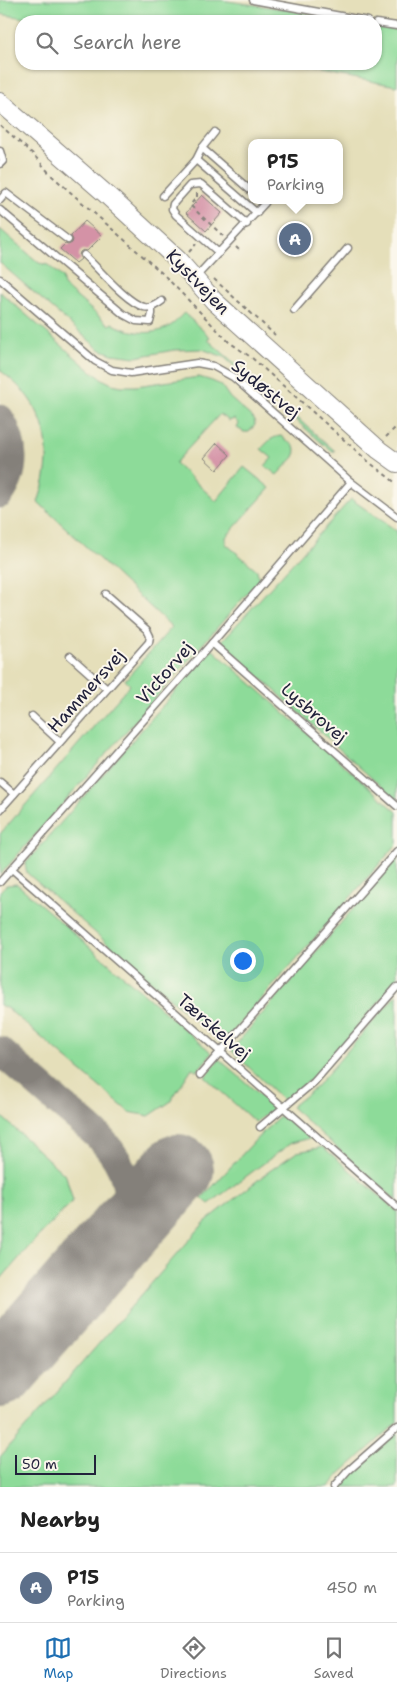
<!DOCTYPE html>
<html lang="en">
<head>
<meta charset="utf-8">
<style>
	body { margin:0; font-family:"Shantell Sans",sans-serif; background:#f6f6f6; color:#222 }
	.scale { position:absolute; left:15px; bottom:12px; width:81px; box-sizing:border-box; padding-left:5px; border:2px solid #22223b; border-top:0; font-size:14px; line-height:18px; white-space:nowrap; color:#22223b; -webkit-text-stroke:4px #fbf7ec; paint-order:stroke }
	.you { position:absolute; left:242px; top:960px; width:18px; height:18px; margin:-12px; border:4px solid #fff; border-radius:50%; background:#1a73e8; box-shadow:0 0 0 8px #1a73e833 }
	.badge { display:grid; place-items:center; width:32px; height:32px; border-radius:50%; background:#1f6fb2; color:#fff; font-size:16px; font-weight:700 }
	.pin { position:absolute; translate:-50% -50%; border:2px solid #fff; box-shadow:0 1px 5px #0006 }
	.popup { position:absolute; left:248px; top:139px; width:95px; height:65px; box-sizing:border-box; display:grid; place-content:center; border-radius:10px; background:#fff; filter:drop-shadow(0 1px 4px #0005); font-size:16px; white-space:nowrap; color:#767676 }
	.popup b { font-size:19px; color:#222 }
	.popup::after { content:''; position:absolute; left:50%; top:100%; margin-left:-10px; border:10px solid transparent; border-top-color:#fff }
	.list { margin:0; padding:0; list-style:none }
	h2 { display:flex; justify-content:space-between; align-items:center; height:65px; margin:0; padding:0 20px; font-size:21px }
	h2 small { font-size:16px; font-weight:400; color:#767676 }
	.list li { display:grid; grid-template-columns:32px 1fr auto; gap:15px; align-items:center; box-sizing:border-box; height:70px; padding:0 20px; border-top:1px solid #e0e0e0 }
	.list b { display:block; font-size:19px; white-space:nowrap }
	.list p { margin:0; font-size:16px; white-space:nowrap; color:#767676 }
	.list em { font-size:16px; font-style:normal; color:#767676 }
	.icon { flex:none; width:28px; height:28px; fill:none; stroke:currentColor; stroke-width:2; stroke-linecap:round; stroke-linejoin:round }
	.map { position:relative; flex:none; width:397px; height:1487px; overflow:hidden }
	.search { position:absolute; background:#fff; box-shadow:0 1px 4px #0004; left:15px; right:15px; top:15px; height:55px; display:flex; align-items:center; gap:12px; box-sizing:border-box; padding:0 18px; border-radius:20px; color:#767676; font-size:19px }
	.sheet { height:135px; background:#fff }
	nav { display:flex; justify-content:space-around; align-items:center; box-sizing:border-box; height:70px; border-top:1px solid #e0e0e0; background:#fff; font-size:14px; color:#767676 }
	nav a { display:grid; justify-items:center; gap:2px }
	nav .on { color:#1f6fb2 }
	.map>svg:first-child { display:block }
	.green { fill:#8ddb99; stroke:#587e6a }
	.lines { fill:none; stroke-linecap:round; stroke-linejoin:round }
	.taxiway { stroke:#84807a; stroke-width:29 }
	.runway { stroke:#84807a; stroke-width:72 }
	.building { fill:#d492a6 }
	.lane-casing { stroke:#84807a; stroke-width:9 }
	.secondary-casing { stroke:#84807a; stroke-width:20 }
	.path { stroke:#84807a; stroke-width:2; stroke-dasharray:4 4; stroke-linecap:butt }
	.lane { stroke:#fff; stroke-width:6 }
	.secondary { stroke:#fff; stroke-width:18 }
	.labels { text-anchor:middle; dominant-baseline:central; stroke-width:4; stroke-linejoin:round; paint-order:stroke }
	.street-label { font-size:18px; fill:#22223b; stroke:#fbf7ec }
</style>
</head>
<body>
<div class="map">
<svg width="397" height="1487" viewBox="0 0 397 1487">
	<rect width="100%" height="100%" fill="#fbf7ec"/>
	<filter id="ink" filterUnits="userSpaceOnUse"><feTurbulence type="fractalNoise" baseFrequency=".02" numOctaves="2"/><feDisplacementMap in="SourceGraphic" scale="10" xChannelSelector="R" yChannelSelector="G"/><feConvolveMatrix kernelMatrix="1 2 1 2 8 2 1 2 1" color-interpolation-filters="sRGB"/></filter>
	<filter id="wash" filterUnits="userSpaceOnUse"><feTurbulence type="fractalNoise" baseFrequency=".0096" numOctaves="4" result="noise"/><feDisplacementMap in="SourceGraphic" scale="20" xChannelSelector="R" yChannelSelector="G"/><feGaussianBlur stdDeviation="1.12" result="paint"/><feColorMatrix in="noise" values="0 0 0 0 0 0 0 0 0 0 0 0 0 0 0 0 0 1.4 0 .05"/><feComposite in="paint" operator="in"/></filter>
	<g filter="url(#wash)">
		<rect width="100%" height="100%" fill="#e5dfba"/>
		<!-- green -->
		<g class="green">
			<path d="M0,0H221L283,9L350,21H42L0,14Z"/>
			<path d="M376,26L397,30V86L276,64H376Z"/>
			<path d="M0,229L39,263L48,265L62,277L64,286L109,325L112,323C129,334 156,337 173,324C177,321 180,316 184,313L210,337L208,340L335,451H331L224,357L202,349L174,350L136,357L112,354L99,349L0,263Z"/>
			<path d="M0,292L91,371L104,380L112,384L122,386H136L199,377L212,381L221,385L230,398L254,419L255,425L249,432H244L237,428L239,424L234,419L229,421L220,414L175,463L216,501L244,467L270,488L226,537V544L257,570L259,580L0,875V834L130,685L125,680L172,627L38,502C52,464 52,424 23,391C17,384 8,377 0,370Z"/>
			<path d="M281,436L294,446L296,452L294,457L277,475L265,466L272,458L261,449C268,442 271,437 281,436Z"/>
			<path d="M351,499L397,531V801L221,642Z"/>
			<path d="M212,649L397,812V844L222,1044L27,873L25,864Z"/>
			<path d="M397,858V981L313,1078L284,1101L231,1050Z"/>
			<path d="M17,884L212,1053L197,1071L192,1068L170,1102L149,1116L129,1112L8,1009L0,1005V891L6,885Z"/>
			<path d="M397,994V1201L291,1107L316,1087Z"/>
			<path d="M219,1059L275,1108L255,1122L205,1077Z"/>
			<path d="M284,1113L311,1138L291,1143L209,1204L202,1198L262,1133Z"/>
			<path d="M0,1115L66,1176L73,1201L33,1242L0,1280Z"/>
			<path d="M323,1147L397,1211V1423L341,1473L329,1487H0V1457L205,1222L268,1172L297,1152Z"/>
			<path d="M397,1433V1487H337L348,1475Z"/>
		</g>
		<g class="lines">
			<!-- taxiway -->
			<g class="taxiway">
				<path d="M0,419C15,443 17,471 0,494"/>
				<path d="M0,1051C19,1068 39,1085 58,1102C83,1123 116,1145 125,1179C131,1201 125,1217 117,1238"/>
			</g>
			<!-- runway -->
			<path class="runway" d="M0,1372L178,1170"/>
		</g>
		<g id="blocks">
			<!-- building -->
			<g class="building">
				<path d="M202,195L222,213L206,231L186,213Z"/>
				<path d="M85,221L102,236L87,251L83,250L80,252L79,256L81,259L76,263L60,249L65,244L68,245L72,243L73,240L71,236Z"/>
				<path d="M217,443L230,455L217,470L204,458Z"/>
			</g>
		</g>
	</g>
	<g filter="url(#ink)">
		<use href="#blocks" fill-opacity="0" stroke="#84807a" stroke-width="1"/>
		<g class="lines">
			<!-- lane casing -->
			<g class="lane-casing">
				<g id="lane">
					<path d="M253,0L368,21"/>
					<path d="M376,23L397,26"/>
					<path d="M202,148L251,191"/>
					<path d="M0,151L3,161L0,164"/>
					<path d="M196,160L257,213"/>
					<path d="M163,196L196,160L202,148L215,132"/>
					<path d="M0,200L6,193L68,240"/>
					<path d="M0,210L123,314L136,321L150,322L152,314V307"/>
					<path d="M219,253L176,215L172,209L173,204L190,185L201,184L247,224"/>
					<path d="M84,255C98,268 127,303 144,307C151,309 157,305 162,301"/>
					<path d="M196,277L265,203L262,200"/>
					<path d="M0,279L95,361L112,370L131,373L197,363L213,366L233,377L351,482L397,517"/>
					<path d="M294,310L348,248"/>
					<path d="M212,643L397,806"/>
					<path d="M70,656L107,689"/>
					<path d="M32,716L60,742"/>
					<path d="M0,782L14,794"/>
					<path d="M0,810L149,642L150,636L147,630L106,594"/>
					<path d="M12,869L397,1207"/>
					<path d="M0,882L212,643L351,482"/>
					<path d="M200,1075L397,851"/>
					<path d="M260,1127L314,1082L397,987"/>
					<path d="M334,1487L348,1471L397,1428"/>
				</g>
			</g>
			<!-- secondary casing -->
			<g class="secondary-casing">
				<path id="secondary" d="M0,102L107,195L178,260L214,301L379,450L397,463"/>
			</g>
			<!-- path -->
			<g class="path">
				<path d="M0,125L33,154L51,175L163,274L229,342L252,358L369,462L397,484"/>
				<path d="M197,193V197L190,205L223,236"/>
				<path d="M236,247L240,251"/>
				<path d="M189,252L196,244"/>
				<path d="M214,279L275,335"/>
				<path d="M386,437L397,426"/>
			</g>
			<!-- lane -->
			<use href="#lane" class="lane"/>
			<!-- secondary -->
			<use href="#secondary" class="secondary"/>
		</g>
	</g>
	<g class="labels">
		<!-- street labels -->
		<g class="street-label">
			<text transform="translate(198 282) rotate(46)">Kystvejen</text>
			<text transform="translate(266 389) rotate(39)">Sydøstvej</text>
			<text transform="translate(165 673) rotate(-49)">Victorvej</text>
			<text transform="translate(86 691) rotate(-48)">Hammersvej</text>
			<text transform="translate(314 713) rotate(41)">Lysbrovej</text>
			<text transform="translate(214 1027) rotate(41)">Tærskelvej</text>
		</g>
	</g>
</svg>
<div class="scale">50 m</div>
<div class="you"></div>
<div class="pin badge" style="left:295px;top:239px;background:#5c6f8a">A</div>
<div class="popup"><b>P15</b>Parking</div>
<div class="search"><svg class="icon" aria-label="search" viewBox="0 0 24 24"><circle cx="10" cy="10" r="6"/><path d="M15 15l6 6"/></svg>Search here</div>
</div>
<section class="sheet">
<h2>Nearby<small></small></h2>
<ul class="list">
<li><span class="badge" style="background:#5c6f8a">A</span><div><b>P15</b><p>Parking</p></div><em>450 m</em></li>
</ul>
</section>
<nav>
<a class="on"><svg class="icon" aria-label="map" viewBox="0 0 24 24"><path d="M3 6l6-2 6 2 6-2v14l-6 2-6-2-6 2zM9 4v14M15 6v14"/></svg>Map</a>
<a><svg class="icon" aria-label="directions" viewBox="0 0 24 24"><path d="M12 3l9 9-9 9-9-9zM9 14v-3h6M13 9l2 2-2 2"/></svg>Directions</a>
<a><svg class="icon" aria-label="saved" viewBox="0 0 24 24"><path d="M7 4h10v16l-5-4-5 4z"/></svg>Saved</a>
</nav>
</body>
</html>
